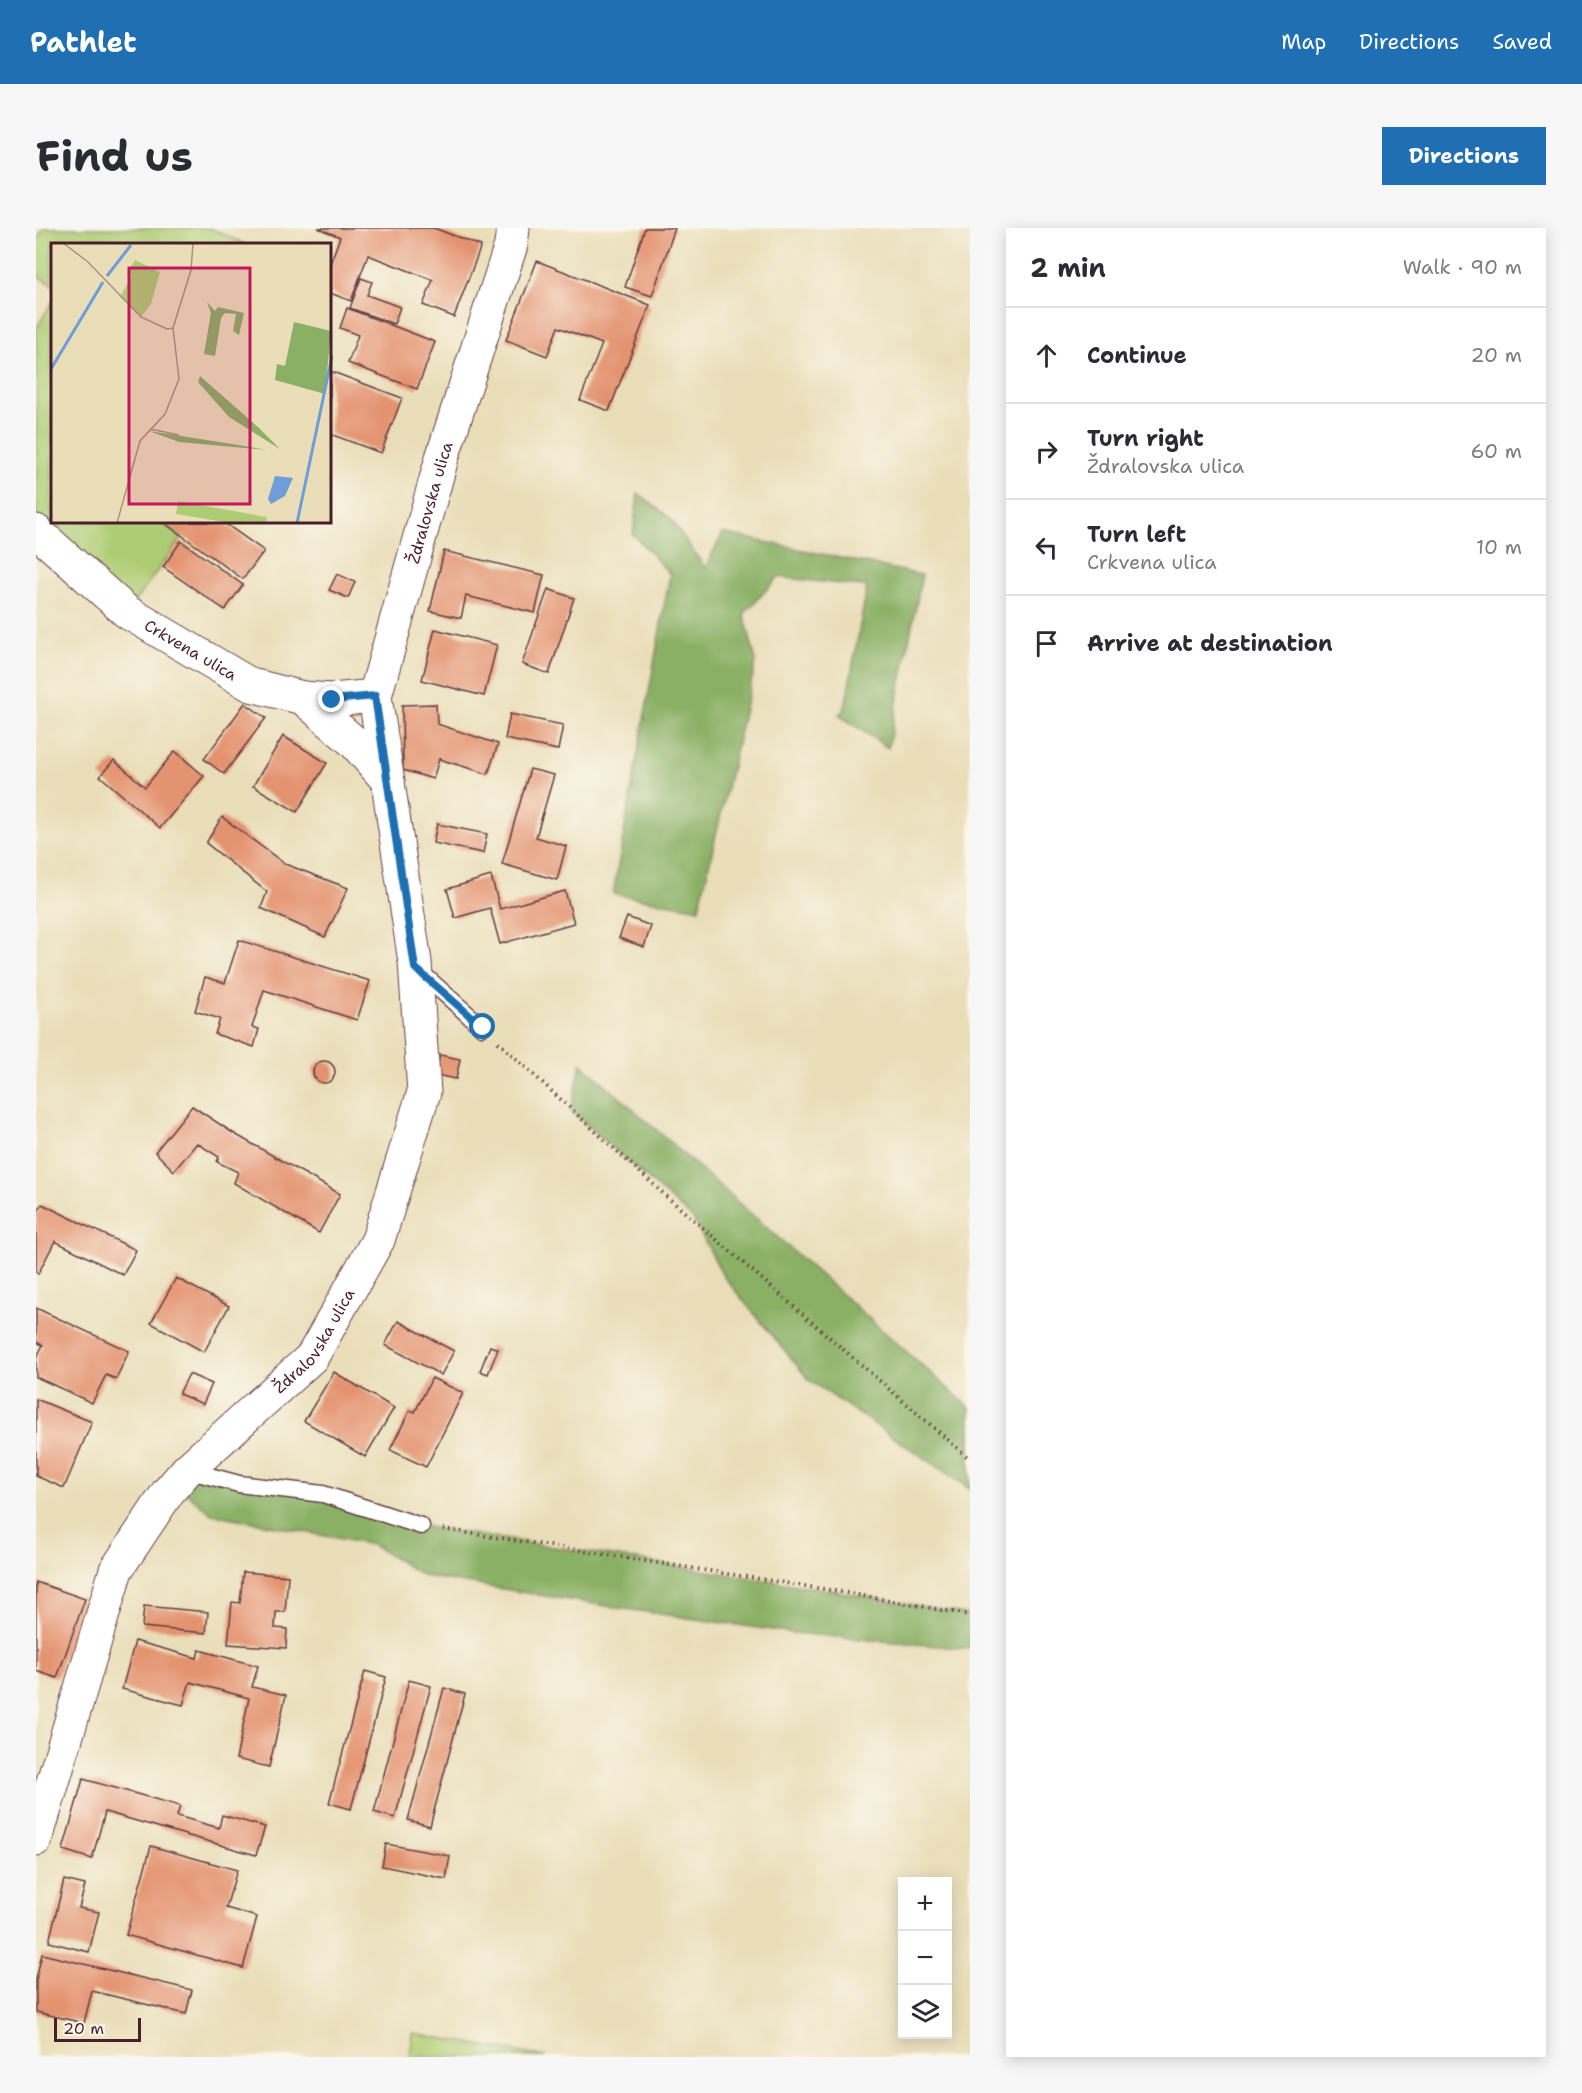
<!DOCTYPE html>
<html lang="en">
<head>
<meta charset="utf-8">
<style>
	body { margin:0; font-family:"Shantell Sans",sans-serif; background:#f7f7f7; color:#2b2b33 }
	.controls { position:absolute; right:18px; bottom:18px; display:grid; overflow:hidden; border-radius:0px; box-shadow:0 3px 15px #0003 }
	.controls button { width:54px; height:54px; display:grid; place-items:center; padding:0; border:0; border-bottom:2px solid #e1e1e2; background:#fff; color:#2b2b33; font:30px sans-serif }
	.scale { position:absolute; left:18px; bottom:15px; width:87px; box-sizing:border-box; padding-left:6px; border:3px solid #4a1f2b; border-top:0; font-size:16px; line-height:21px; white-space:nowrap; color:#4a1f2b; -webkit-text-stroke:4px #fbf7ec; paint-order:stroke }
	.stop { position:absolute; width:18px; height:18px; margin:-14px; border:4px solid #1f6fb2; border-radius:50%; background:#fff }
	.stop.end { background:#1f6fb2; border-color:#fff; box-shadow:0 2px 6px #0008 }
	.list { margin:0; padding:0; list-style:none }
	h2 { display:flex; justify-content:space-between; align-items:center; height:78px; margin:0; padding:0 24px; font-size:26px }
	h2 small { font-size:20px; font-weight:400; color:#7c7c81 }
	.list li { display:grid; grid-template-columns:39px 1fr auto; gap:18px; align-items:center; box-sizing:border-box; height:96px; padding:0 24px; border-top:2px solid #e1e1e2 }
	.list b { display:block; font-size:22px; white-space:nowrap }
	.list p { margin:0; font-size:20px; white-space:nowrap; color:#7c7c81 }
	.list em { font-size:20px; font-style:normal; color:#7c7c81 }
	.icon { flex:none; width:33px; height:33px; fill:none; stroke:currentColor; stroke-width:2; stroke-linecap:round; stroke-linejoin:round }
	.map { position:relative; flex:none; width:934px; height:1829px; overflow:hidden; border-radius:0px }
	header { display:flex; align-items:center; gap:36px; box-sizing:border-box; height:84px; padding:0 30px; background:#1f6fb2; color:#fff }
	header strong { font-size:28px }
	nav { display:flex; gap:33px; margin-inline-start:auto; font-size:21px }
	.intro { display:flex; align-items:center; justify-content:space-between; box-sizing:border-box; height:144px; padding:0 36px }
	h1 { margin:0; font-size:42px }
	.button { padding:15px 27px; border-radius:0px; background:#1f6fb2; color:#fff; font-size:21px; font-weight:700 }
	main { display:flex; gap:36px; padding:0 36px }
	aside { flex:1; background:#fff; border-radius:0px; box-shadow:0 3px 15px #0003 }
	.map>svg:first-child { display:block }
	.green { fill:#aecc73; stroke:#7c764f; stroke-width:1.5 }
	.forest { fill:#8ab065; stroke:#6a6848; stroke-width:1.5 }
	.building { fill:#e4936f }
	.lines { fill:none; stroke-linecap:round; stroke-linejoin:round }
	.service-casing { stroke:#623c40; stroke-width:19 }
	.minor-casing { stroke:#623c40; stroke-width:35 }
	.tertiary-casing { stroke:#623c40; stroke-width:35 }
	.secondary-casing { stroke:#623c40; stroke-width:35 }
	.path { stroke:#623c40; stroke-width:4; stroke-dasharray:1.5 4.5; stroke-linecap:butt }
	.service { stroke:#fff; stroke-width:16 }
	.minor { stroke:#fff; stroke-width:33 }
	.tertiary { stroke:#fff; stroke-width:33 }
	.secondary { stroke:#fff; stroke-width:33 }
	.route { stroke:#1f6fb2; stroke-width:8 }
	.labels { text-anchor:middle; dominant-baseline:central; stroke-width:5; stroke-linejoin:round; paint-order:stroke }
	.street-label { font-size:16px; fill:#4a1f2b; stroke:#fbf7ec }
	.inset-river { fill:none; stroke:#6e9dd7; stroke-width:3 }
	.inset-road { fill:none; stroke:#aa9280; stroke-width:1.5 }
	.view { fill:#c2185b; fill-opacity:0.15; stroke:#c2185b; stroke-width:3 }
	.inset-edge { fill:none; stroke:#4a1f2b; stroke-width:3 }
</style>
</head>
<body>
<header>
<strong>Pathlet</strong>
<nav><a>Map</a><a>Directions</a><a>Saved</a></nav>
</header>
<div class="intro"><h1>Find us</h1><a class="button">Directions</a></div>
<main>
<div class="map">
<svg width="934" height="1829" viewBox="0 0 934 1829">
	<rect width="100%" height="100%" fill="#fbf7ec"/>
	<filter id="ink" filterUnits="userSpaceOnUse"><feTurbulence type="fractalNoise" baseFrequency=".0167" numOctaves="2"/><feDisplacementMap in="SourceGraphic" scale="12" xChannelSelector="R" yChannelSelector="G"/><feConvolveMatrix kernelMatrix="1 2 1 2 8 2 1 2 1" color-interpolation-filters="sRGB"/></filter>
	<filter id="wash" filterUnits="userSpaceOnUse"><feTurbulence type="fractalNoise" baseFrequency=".008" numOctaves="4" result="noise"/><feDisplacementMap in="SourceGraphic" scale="24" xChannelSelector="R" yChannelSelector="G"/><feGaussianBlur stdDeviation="1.35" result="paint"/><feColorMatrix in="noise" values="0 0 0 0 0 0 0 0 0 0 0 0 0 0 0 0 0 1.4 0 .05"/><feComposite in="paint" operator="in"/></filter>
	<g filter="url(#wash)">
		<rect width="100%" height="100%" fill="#eadeb9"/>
		<!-- green -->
		<g class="green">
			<path d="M8,0H174L209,16H16V57L0,47V14Z"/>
			<path d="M16,74V294H127V296L146,309L91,384L0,303V101Z"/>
			<path d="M377,1805L510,1829H374Z"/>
		</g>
		<!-- forest -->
		<g class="forest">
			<path d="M602,265L634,290L669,340L687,305L886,347L852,520L803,487L809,480L831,359L742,349L708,386L720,433L663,681L577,666L634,346L597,306Z"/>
			<path d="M545,835L934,1180V1261L773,1152L688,1049L657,991L535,883Z"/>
			<path d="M151,1242L287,1266L385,1298L800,1363L934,1387V1421L758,1405L583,1380L388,1348L336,1317L176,1286L151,1265Z"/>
		</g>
		<g id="blocks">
			<!-- building -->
			<g class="building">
				<path d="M282,0H398L445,18L418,89L387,77L397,52L332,27L315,73L294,65V36L304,9Z"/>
				<path d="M609,0H639L616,68L589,59Z"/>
				<path d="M501,33L614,77L573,183L544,172L566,116L522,99L511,128L470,112Z"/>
				<path d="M325,50L336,54L331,67L364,79L358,96L314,80Z"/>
				<path d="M311,80L399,114L381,161L312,135L322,107L304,100Z"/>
				<path d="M294,143L366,170L345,225L294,206Z"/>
				<path d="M127,294H187L228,323L207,351Z"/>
				<path d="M145,313L207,357L189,382L127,339Z"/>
				<path d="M408,323L508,347L499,385L430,368L425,390L394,383Z"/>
				<path d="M301,346L319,354L312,370L293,362Z"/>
				<path d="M512,361L538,370L513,446L486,436Z"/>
				<path d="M399,401L461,417L448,468L386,452Z"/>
				<path d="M209,475L230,490L188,546L168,531Z"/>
				<path d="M400,476L401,496L462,516L452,546L403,531L397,551L367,542L366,477Z"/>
				<path d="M474,486L527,497L522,522L469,511Z"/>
				<path d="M247,508L291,535L261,584L217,558Z"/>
				<path d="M139,523L168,548L124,600L64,548L78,532L109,559Z"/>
				<path d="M494,541L518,547L500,609L530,618L521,652L466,636Z"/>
				<path d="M186,589L249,636L312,660L289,709L225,680L231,664L170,615Z"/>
				<path d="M401,596L451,606L447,625L397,615Z"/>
				<path d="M455,648L464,681L529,663L538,695L464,716L454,680L419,690L411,661Z"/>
				<path d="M591,689L615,698L608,719L583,710Z"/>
				<path d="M203,712L334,753L321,792L228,762L216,799L223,801L218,819L179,806L184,791L159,783L169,749L189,755Z"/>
				<path d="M404,827L424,831L420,851L400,847Z"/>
				<circle cx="288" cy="844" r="11"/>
				<path d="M156,878L197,905L304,966L283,1005L198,955L202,944L181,934L183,929L161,915L138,943L119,924Z"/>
				<path d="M6,976L100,1022L87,1047L19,1013L2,1046L0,1044V987Z"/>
				<path d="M140,1050L193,1078L168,1124L115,1095Z"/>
				<path d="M0,1080L93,1123L80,1151L70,1147L56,1175L0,1149V1131L7,1117L0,1114Z"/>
				<path d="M362,1093L418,1123L405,1147L349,1117Z"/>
				<path d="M454,1118L462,1121L452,1146L444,1143Z"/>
				<path d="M298,1144L358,1180L329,1229L268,1193Z"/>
				<path d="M153,1146L176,1156L167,1176L143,1166Z"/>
				<path d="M396,1150L427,1165L390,1239L354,1222L374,1182L379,1184Z"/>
				<path d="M0,1171L56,1194L28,1260L0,1248Z"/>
				<path d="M207,1344L252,1348L249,1384H240L239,1400L251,1401L250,1420L192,1416L196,1374L204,1375Z"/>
				<path d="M0,1354L49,1371L21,1450L0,1443Z"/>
				<path d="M108,1378L172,1384L170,1405L106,1399Z"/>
				<path d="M99,1413L161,1430L163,1422L222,1438L216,1459L250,1467L233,1539L200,1531L213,1470L154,1454L147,1477L86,1461Z"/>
				<path d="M329,1443L350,1449L315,1581L293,1575Z"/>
				<path d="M373,1452L395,1458L359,1590L338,1584Z"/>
				<path d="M408,1460L429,1466L394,1598L372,1592Z"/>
				<path d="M47,1551L144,1578L141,1588L183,1600L186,1587L229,1599L220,1627L69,1584L56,1631L27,1622Z"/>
				<path d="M350,1616L414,1628L410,1651L346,1638Z"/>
				<path d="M115,1618L201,1642L190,1680L221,1689L207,1740L90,1707Z"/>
				<path d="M28,1652L49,1657L43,1680L63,1684L53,1724L13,1714Z"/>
				<path d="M6,1726L156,1762L150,1786L56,1763L48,1795L0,1784V1752Z"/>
			</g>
		</g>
	</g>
	<g filter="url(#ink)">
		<use href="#blocks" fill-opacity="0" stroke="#623c40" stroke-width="1.5"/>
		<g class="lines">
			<!-- service casing -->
			<g class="service-casing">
				<g id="service">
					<path d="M382,742L446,799"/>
					<path d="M151,1242L203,1256L287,1266L385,1298"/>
				</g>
			</g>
			<!-- minor casing -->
			<g class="minor-casing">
				<g id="minor">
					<path id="s1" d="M0,303L91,384L215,457L267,470L296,472L339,468"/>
					<path d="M267,470L319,515L352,553"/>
				</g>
			</g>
			<!-- tertiary casing -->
			<g class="tertiary-casing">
				<g id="tertiary">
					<path id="s2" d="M339,468L406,230L475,17L477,0"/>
				</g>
			</g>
			<!-- secondary casing -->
			<g class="secondary-casing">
				<g id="secondary">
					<path id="s3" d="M0,1611L80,1342L132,1264L151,1242L276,1129L342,1012L388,864L379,734L339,468"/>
				</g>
			</g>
			<!-- path -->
			<g class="path">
				<path d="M462,814L630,968L934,1231"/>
				<path d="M407,1301L800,1363L934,1387"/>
			</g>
			<!-- service -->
			<use href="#service" class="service"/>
			<!-- minor -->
			<use href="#minor" class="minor"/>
			<!-- tertiary -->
			<use href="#tertiary" class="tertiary"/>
			<!-- secondary -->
			<use href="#secondary" class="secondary"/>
		</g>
	</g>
	<g class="lines" filter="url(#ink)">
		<!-- route -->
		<path class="route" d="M296,472L339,468L379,740L447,799"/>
	</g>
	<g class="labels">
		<!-- street labels -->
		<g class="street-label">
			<text stroke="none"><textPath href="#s2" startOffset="201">Ždralovska ulica</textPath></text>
			<text stroke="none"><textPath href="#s1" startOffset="196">Crkvena ulica</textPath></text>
			<text stroke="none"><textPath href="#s3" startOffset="586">Ždralovska ulica</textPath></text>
		</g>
	</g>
	<!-- overview -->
	<g transform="translate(15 15)">
		<rect width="280" height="280" fill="#eadeb9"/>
		<path d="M84,17L109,29L100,61L90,74L69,54L81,33L76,30ZM127,258L216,274L215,280H180L125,271Z" fill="#aecc73"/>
		<path d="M156,59L164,68L167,64L193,70L188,92L182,88L185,71L174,70L170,75L164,113L153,111L160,70ZM243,79L280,88L274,151L224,137L226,121L234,123ZM149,133L208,185L229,206L178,174L147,139ZM98,188L181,201L216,207L128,199Z" fill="#8ab065"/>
		<path d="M224,233L242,235L234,253L220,261L217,256Z" fill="#6e9dd7"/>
		<path class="inset-river" d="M56,33L80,2M0,126L52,39M246,280L281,113"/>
		<path class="inset-road" d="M12,0L37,19L90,74L116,86L122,85L140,27L142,0M99,186L128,192M66,280L89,198L114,171L128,136L122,85"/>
		<path class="view" d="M78,25H199V261H78Z"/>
		<rect width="280" height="280" class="inset-edge"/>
	</g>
</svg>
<div class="controls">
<button>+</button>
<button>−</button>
<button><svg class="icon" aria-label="layers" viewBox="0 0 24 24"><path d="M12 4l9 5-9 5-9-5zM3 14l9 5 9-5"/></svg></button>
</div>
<div class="scale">20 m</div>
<div class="stop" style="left:447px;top:799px"></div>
<div class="stop end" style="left:296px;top:472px"></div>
</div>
<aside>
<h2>2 min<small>Walk · 90 m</small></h2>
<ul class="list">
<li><svg class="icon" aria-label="ahead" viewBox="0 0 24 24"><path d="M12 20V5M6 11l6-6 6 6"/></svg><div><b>Continue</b></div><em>20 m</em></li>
<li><svg class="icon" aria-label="right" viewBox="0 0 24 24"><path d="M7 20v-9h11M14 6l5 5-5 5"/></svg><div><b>Turn right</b><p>Ždralovska ulica</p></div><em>60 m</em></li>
<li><svg class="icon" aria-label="left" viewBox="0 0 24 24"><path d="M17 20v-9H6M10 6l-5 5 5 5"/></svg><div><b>Turn left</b><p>Crkvena ulica</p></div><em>10 m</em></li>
<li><svg class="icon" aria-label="arrive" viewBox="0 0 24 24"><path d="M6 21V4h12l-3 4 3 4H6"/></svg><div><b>Arrive at destination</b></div></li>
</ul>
</aside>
</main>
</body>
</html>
